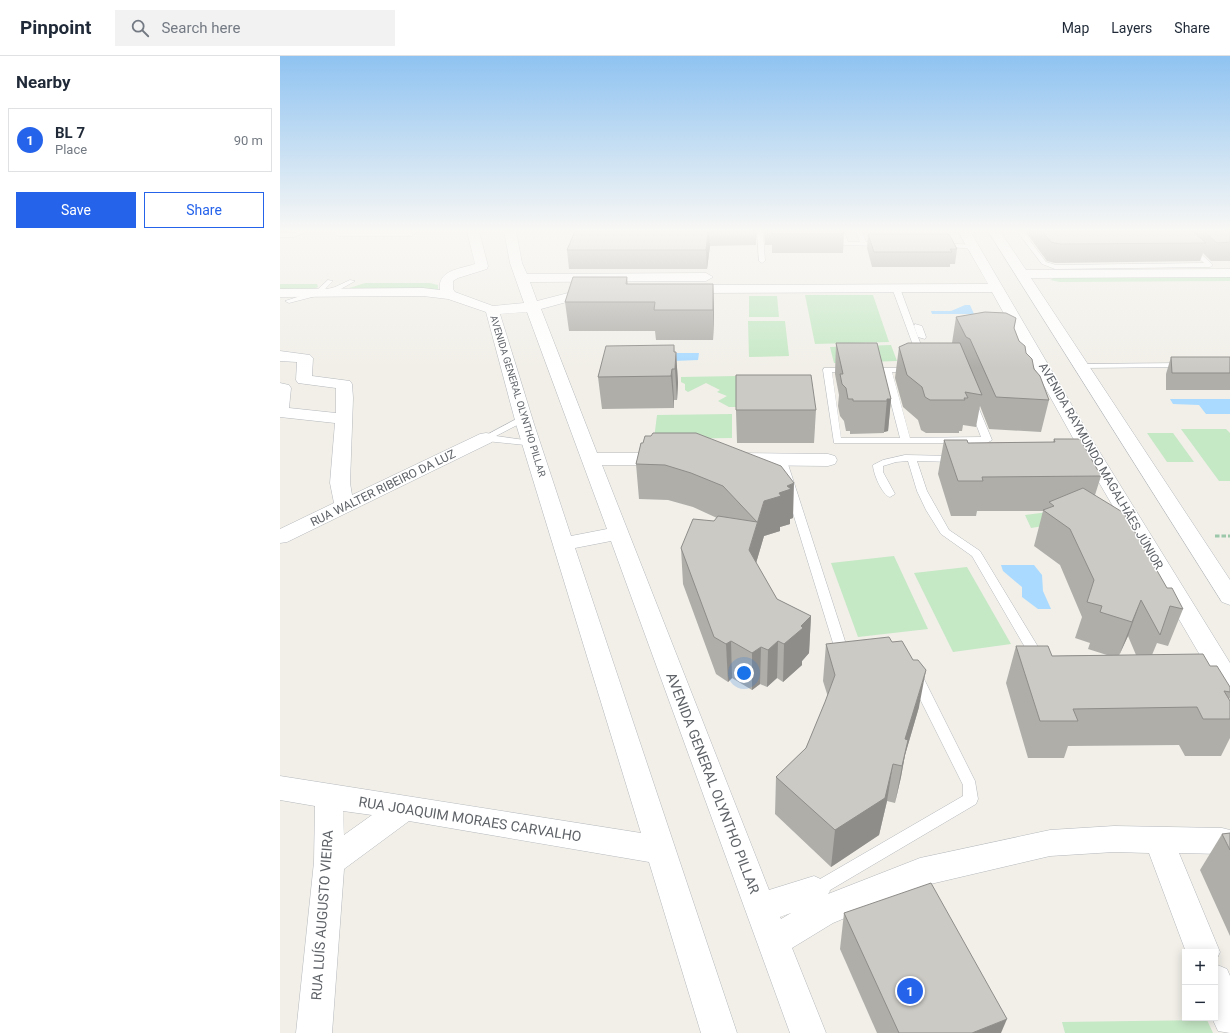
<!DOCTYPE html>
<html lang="en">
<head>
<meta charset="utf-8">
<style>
	body { margin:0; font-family:Roboto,sans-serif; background:#f2f2f3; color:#1f2937 }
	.controls { position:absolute; right:12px; bottom:12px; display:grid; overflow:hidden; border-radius:0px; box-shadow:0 2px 10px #0003 }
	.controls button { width:36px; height:36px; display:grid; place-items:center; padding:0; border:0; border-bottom:1px solid #e0e1e3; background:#fff; color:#1f2937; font:20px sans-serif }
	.you { position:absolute; left:464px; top:617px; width:14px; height:14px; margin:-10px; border:3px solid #fff; border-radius:50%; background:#1a73e8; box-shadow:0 0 0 6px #1a73e833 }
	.badge { display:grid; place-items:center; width:26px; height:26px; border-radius:50%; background:#2563eb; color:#fff; font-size:13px; font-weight:700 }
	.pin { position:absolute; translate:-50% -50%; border:2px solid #fff; box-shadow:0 1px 4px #0006 }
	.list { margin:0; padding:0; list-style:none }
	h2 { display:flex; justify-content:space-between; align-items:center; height:52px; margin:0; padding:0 16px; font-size:17px }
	h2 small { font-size:13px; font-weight:400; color:#747a83 }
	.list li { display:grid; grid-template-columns:26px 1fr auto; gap:12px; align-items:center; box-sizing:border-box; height:64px; margin:0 8px 8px; padding:0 8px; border:1px solid #e0e1e3; border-radius:0px }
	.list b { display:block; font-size:15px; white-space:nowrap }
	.list p { margin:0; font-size:13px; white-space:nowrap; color:#747a83 }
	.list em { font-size:13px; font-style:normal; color:#747a83 }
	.actions { display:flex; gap:8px; padding:12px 16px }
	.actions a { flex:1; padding:9px 0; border:1px solid #2563eb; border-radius:0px; text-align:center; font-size:14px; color:#2563eb }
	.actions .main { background:#2563eb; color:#fff }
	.icon { flex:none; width:22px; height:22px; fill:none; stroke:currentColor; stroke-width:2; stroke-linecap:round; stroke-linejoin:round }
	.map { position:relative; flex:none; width:950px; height:977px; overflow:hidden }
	header { display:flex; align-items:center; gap:24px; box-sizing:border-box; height:56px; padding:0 20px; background:#fff; border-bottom:1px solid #e0e1e3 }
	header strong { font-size:19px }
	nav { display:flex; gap:22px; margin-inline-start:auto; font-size:14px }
	.search { width:280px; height:36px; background:#f2f2f3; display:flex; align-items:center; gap:10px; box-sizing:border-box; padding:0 14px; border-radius:0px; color:#747a83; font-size:15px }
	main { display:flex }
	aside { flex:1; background:#fff }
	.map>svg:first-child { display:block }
	.green { fill:#c5e8c5 }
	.water { fill:#aadaff }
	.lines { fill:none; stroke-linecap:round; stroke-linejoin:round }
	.lane-casing { stroke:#b5b8bc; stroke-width:1 }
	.street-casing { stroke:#b5b8bc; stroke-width:1 }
	.path { stroke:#9cc7a9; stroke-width:3; stroke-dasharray:4.5 2; stroke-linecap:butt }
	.lane { fill:#fff; fill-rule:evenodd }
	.street { fill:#fff; fill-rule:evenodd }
	.wall { fill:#afaea9; fill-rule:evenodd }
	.shaded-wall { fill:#8f8d8a }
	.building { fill:#cccac5; stroke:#8f8d8a }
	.labels { text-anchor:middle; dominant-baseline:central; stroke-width:3; stroke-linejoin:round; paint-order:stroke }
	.far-street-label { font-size:10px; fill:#5f6368; stroke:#fff }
	.street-label { font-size:12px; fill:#5f6368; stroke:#fff }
	.near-street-label { font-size:14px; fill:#5f6368; stroke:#fff }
</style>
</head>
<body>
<header>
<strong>Pinpoint</strong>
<div class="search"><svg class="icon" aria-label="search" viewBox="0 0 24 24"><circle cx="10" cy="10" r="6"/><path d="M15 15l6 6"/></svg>Search here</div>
<nav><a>Map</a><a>Layers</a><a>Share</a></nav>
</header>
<main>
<aside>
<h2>Nearby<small></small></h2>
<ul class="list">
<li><span class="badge">1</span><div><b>BL 7</b><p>Place</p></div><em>90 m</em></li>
</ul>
<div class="actions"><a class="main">Save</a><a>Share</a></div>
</aside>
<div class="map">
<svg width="950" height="977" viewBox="0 0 950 977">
	<rect width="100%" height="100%" fill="#f1efe8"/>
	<!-- green -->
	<g class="green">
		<path d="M950,221V225L780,226L770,224L774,222Z"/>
		<path d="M85,227H150L158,229V234L149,233H66Z"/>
		<path d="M0,228H37L38,231L32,234H0Z"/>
		<path d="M525,239H593L609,286L535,288Z"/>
		<path d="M469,240H497L499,261H469Z"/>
		<path d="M468,265H505L509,300L469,301Z"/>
		<path d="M611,289L617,305L554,307L550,291Z"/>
		<path d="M457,320L456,351H449L438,345L447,340L437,336L440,334L426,327L408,336L405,334V328L401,326V321Z"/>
		<path d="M452,358V382L374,383L377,359Z"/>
		<path d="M901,373H946L950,377V425H939Z"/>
		<path d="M867,377H893L914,406H887Z"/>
		<path d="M776,455L782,467L751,472L745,459Z"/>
		<path d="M614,500L648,573L578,581L551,507Z"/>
		<path d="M687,511L731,588L673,596L634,517Z"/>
		<path d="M927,964L933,977H785L782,966Z"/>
	</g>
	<!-- water -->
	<g class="water">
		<path d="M685,249H690L694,258H652L651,255H671Z"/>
		<path d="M394,297H419L418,304L393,305Z"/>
		<path d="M890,343H950V358H926L919,349L893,348Z"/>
		<path d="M721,509H754L762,519L763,535L771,553H758L742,541V531L723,515Z"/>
	</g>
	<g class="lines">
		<!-- lane casing -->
		<g class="lane-casing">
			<g id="lane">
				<path d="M20,175H29L14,181H0V177H13Z"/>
				<path d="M55,175L61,176L138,175L132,180H58L55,178Z"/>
				<path d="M477,175H483L485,205L482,207L479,205Z"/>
				<path d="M558,175H564L568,186H580L576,175H582L586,186H601L604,188L601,190L563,189Z"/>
				<path d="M737,175H743L766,206L776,209L924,207L889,175H896L933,209L930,211L775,213L762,208Z"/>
				<path d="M660,187L695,189L698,191L695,193L658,190L657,189Z"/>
				<path d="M48,224L53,225L44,234L55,231L70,224L75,225L59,234L9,247L5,245L36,235Z"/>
				<path d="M614,231L620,232L645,300L644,302H641L637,300L612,232Z"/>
				<path d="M635,268L642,270L646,281L645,283L638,281L634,270Z"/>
				<path d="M903,307H906V311L800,312L796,310L800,308Z"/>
				<path d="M544,312H682L712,384L707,387H554L543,314ZM552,316H603L620,382H561ZM612,316H676L701,381L630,382Z"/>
				<path d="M244,359L249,362L247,364L216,380L252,385L257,388L255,390L206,385L201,382Z"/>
				<path d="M501,399L506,402L565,585L576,596L574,599H566L553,587L496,402Z"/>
				<path d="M625,399L674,400L679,403L674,406L637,405L647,435L669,474L700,495L763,599L764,602L763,605H753L692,500L661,478L646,454L637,435L628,405L616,406L603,410V416L615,438L610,441C602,439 593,417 593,409L603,404Z"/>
				<path d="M635,614L640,616L642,619L695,725L698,743L696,748L540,840L534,843L528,840L526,835L528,830L683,740V729L628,619L630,616Z"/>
			</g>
		</g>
		<!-- street casing -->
		<g class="street-casing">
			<g id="street">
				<path d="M187,175H199L208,210L207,213L178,222L173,225V233L175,236L213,250L244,247L230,207L224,175H236L242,207L247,218L426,217L433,221L426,225L250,226L257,245L315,230L320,231L322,234L320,237L261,253L317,397H385L392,399L394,403L392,407L385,409H322L489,834L534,820L545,825L550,835L548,838L640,802L770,774L834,770L942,772L950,774V800L942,798L899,797L940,896L935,907V896H906L869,797L834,796L770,800L642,830L553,867L512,892L546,977H510L331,485L295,492L457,977H421L369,806L129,765L64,813L52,977H16L34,806L35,750L0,744V720L361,777L236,368L206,256L168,243L143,240L0,241V233L143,232L160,234C157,214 180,213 195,208ZM247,256L327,473L291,480L254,368L220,258ZM63,755L92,759L64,779ZM511,857L501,863L500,861Z"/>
				<path d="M678,175H690L811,382L950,607V637L941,635L793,382L712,236L406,237L401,236L399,233L401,230L406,229L708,228Z"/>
				<path d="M708,175H720L746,214L950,213V221L751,222L950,524V549L942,546Z"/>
				<path d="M0,295L30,299L33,302L32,320L70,325L72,328L73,342L70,427L72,439L200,378L206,377L212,378L215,382L212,386L7,486L0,487V473L54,447L50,427L55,367L0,361V327L9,329L11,332L9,352L56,357V332L18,327L16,324L17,306L0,305Z"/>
				<path d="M454,397L548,398L555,400L557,404L555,408L548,410L454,409L447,407L445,403L447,399Z"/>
				<path d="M935,908L947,913L950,920V977L938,975L932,962H935Z"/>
			</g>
		</g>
		<!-- path -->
		<path class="path" d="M935,480H950"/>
		<!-- lane -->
		<use href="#lane" class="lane"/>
		<!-- street -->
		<use href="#street" class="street"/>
	</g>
	<!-- wall -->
	<g class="wall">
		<path d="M0,175H8L7,176H0Z"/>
		<path d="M295,175H476V189L430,190L427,213H289L287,194Z"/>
		<path d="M484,175H563L564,178L563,197H492V189H485Z"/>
		<path d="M745,175H950V205H931L923,197L920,205L775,207L767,205Z"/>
		<path d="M588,178L677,193L675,208H670V211H592L587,192Z"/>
		<path d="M347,221L348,228H433L434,256L433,284H376L375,275H289L285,246Z"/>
		<path d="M676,261L736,262L734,273L739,285L769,344L761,376L709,373L700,350L696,371L683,369L682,375H679V377H646L641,374L638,364L623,351L615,322L619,291L672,287Z"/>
		<path d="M556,287L611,343L608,375L604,376V377L570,378V375H566L564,365L560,360L558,350L559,339L555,318Z"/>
		<path d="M395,296H396L398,327L397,344H394V352L322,353L318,321Z"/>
		<path d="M891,301H950V334H886V318Z"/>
		<path d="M456,354H536L534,387H457Z"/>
		<path d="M774,383L821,420L815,439L903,553L888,590L877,587L872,599L930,610L950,631V642L949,643L950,645V682L941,700H905L899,689L788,690L784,702H748L726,627L736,590L772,600L827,599L808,593L810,587L795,582L802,561L780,509L754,490L763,455H697L696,460H671L658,418L664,384L688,387L773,386ZM848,580L856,599H839Z"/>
		<path d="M361,387L513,462L510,463V468L500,471V475L484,480L476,507L497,543L531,560L529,597L522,605V609L503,626L497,622L487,631L480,628L472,634L452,622L448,626L436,618L403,528L401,492L434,465L437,462L413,451L388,444L359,443L356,408Z"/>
		<path d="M546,588L639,651L625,699L621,721L615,747L607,745L599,779L551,811L495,758L496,721L526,692L548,641L543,625Z"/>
		<path d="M950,777V880L920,814L942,778Z"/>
		<path d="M564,857L721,977H597L560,893Z"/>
	</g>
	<!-- shaded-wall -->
	<g class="shaded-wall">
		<path d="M428,175H429L430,190L427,213L426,194Z"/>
		<path d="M433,228L434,256L433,284Z"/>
		<path d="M394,289L395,310L396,296L398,327L397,344L394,296Z"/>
		<path d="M392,313L394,344V352L391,320Z"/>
		<path d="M607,343H611L608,375L604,376Z"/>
		<path d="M514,427L513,462L510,463V468L500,471V475L484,480L469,531V494L484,445L499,437L507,430Z"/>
		<path d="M861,544L848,580L838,602L852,566Z"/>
		<path d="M531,560L529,597L522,605V609L503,626L504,588L521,570Z"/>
		<path d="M451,585L452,622L448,626L446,588Z"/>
		<path d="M498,585L497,622L487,631L488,594Z"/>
		<path d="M481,591L480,628L472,634V597Z"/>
		<path d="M646,614L639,651L625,699L621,721L615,747L622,710L625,683Z"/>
		<path d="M613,708L607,745L599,779L551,811L555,774Z"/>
		<path d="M727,963L721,977H692Z"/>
	</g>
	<!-- building -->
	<g class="building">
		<path d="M295,175H428L426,194H287Z"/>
		<path d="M492,175H563L564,178H492Z"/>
		<path d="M762,175H913L926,187L780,188L771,186Z"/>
		<path d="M924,175H950V186L937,187Z"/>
		<path d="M588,178H669L677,193H670L672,196H594Z"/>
		<path d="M293,221H347L346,228H433V254H374L375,246H285Z"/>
		<path d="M705,256L726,257L736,262L734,272L739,285L745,290L746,297L752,303L754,313L760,320L769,344L716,341L690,283L686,281L676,261Z"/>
		<path d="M556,287H597L611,343H607V345H573V343H568L566,332L562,328L560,318H563Z"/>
		<path d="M628,287H680L702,339L685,336L688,342H684L685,344H650L645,341L642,331L627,319L619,291Z"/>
		<path d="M394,289V296H396L395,313H392L391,320L318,321L326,290Z"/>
		<path d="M891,301H950V317H892Z"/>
		<path d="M456,319H531L536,354H456Z"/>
		<path d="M373,377H416L501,410L514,427L507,430L511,433L499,437L501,440L484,445L469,494L497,543L531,560L521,570L523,572L504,588L498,585L488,594L481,591L472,597L451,585L446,588L434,581L401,492L413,463L434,465L438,460L477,466L443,430L411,417L385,409L356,408L361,387H363L365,380H371Z"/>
		<path d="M774,383H800L821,420L702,421L703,425H678L664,384H687L688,387L775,386Z"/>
		<path d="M803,432L844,457L887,532H892L903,553L890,550L880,579L861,544L852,566L820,556L822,550L807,546L814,524L790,473L763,454L774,450L769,446Z"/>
		<path d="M609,581L612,586L622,585L633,604H638L646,614L625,683L628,684L622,710L613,708L605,742L555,774L496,721L526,692L545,646L555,619L546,588Z"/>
		<path d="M736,590H768L772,600L923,598L930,610H937L950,631V636L944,635L950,645V663H923L917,651L793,653L798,665H760Z"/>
		<path d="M950,777V794L942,778Z"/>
		<path d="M651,827L727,963L692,977H619L564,857Z"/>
	</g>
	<!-- sky -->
	<linearGradient id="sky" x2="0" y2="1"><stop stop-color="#8fc3f1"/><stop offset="0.56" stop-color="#f9f8f5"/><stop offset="1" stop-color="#f9f8f5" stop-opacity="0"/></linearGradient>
	<rect width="950" height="312" fill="url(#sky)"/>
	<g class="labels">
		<!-- far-street labels -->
		<g class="far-street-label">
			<text transform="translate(238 340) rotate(73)">AVENIDA GENERAL OLYNTHO PILLAR</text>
		</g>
		<!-- street labels -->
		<g class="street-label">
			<text transform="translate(821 410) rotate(60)">AVENIDA RAYMUNDO MAGALHÃES JÚNIOR</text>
			<text transform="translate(103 432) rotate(-26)">RUA WALTER RIBEIRO DA LUZ</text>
		</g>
		<!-- near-street labels -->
		<g class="near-street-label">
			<text transform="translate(433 727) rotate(69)">AVENIDA GENERAL OLYNTHO PILLAR</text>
			<text transform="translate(190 763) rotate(9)">RUA JOAQUIM MORAES CARVALHO</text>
			<text transform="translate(42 859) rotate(-86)">RUA LUÍS AUGUSTO VIEIRA</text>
		</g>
	</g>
</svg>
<div class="controls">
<button>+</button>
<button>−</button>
</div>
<div class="you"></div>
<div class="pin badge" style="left:630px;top:935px">1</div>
</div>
</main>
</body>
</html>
